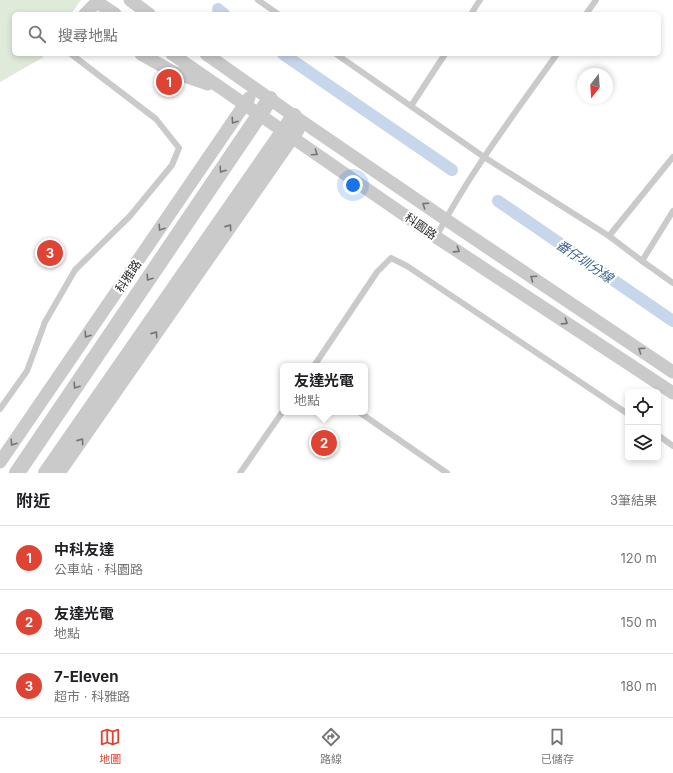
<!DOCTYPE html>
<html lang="zh-TW">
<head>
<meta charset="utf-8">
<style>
	body { margin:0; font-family:Inter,"Noto Sans TC",sans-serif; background:#f2f2f2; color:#202124 }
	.controls { position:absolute; right:12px; bottom:12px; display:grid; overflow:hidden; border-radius:6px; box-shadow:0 2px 6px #0003 }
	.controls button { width:36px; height:36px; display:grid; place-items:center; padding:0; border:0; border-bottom:1px solid #e0e0e0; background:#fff; color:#202124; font:20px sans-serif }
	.compass { position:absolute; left:577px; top:68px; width:36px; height:36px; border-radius:50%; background:#fff; box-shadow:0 2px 6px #0003; rotate:197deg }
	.you { position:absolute; left:353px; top:185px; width:14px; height:14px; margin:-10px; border:3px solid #fff; border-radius:50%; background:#1a73e8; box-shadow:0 0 0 6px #1a73e833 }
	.badge { display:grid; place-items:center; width:26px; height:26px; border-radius:50%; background:#df4334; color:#fff; font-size:13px; font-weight:700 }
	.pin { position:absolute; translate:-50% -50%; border:2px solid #fff; box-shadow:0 1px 4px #0006 }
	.popup { position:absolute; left:280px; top:363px; width:88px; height:52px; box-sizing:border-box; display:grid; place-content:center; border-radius:6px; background:#fff; filter:drop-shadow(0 1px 3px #0005); font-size:13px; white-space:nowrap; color:#757577 }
	.popup b { font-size:15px; color:#202124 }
	.popup::after { content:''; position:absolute; left:50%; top:100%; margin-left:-8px; border:8px solid transparent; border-top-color:#fff }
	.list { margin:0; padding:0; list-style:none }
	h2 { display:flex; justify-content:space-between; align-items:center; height:52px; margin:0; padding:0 16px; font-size:17px }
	h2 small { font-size:13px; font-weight:400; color:#757577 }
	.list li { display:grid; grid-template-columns:26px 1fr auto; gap:12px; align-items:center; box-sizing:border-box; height:64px; padding:0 16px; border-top:1px solid #e0e0e0 }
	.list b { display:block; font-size:15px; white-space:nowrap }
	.list p { margin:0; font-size:13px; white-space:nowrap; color:#757577 }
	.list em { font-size:13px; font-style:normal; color:#757577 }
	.icon { flex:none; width:22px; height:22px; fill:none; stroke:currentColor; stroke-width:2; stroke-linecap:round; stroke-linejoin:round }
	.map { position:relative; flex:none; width:673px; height:473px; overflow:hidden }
	.search { position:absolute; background:#fff; box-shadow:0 2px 6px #0003; left:12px; right:12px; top:12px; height:44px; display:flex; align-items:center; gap:10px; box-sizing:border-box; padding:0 14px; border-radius:6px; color:#757577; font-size:15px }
	.sheet { height:244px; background:#fff }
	nav { display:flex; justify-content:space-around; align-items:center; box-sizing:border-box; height:56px; border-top:1px solid #e0e0e0; background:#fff; font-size:11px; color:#757577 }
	nav a { display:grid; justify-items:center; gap:2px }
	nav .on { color:#df4334 }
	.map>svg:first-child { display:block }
	.green { fill:#e0eada }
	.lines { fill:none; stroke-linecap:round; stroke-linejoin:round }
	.canal { stroke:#c7d6ea; stroke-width:12 }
	.service { stroke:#cacaca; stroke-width:6 }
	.minor { stroke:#cacaca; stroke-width:13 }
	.tertiary { stroke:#cacaca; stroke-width:16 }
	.oneway { stroke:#747474 }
	.labels { text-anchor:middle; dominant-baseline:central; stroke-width:4; stroke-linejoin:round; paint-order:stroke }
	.street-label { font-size:12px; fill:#2d2d2d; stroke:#fff }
	.water-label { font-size:13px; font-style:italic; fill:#3e618c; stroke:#fff }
</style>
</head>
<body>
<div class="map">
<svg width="673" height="473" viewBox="0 0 673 473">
	<rect width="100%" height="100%" fill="#fff"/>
	<!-- green -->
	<path class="green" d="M0,0H81L71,14H14V54H45L42,58L0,82Z"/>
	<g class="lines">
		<!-- canal -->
		<g class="canal">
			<path d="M218,9L224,14"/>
			<path d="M283,54L452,170"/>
			<path d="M498,201L673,321"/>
		</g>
		<!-- service -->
		<g class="service">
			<path d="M258,0L278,14"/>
			<path d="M471,14L480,0"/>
			<path d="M586,14L596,0"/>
			<path d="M336,54L484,157L609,236"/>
			<path d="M411,106L445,54"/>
			<path d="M673,211L642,261L673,283"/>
			<path d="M436,237C470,172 515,113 557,54"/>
			<path d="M642,261L609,236L673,157"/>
			<path d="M314,366L377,272L391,258L407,266L628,414"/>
			<path d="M0,409L27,371L45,322L75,270L130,216L172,165L179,148L156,119L71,54"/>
			<path d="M359,412L447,473"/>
			<path d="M658,435L673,446"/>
			<path d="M240,473L283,411"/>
		</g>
		<!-- minor -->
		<g class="minor">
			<path d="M130,0L149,14"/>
			<path d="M97,2L115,14"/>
			<path d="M85,14L99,0"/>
			<path d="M141,54L173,72L208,84"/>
			<path d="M172,54L436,237L673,393"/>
			<path d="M206,54L294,116L445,219L673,372"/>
			<path d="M0,462L249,98"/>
			<path d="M59,473L298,130"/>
		</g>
		<!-- tertiary -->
		<g class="tertiary">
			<path d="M17,473L270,99"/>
			<path d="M46,473L294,116"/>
		</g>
	</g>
	<!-- one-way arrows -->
	<defs><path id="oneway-chevron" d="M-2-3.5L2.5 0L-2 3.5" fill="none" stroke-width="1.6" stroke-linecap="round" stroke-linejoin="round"/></defs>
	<g class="oneway">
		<use href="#oneway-chevron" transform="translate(234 121) rotate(124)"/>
		<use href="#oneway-chevron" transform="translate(315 153) rotate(34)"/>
		<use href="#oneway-chevron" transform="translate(222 170) rotate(124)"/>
		<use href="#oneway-chevron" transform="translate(425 205) rotate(-146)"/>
		<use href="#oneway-chevron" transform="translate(229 227) rotate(-55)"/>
		<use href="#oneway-chevron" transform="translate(161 228) rotate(124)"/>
		<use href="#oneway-chevron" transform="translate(457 250) rotate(33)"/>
		<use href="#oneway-chevron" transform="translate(149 278) rotate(124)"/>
		<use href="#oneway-chevron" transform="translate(533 278) rotate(-146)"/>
		<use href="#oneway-chevron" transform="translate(565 322) rotate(33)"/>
		<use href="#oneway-chevron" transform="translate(155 334) rotate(-55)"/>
		<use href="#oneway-chevron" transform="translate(87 335) rotate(124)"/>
		<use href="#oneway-chevron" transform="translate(641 350) rotate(-146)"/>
		<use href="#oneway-chevron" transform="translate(76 386) rotate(124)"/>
		<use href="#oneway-chevron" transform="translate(81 441) rotate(-55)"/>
		<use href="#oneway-chevron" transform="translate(13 443) rotate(124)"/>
	</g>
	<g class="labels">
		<!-- street labels -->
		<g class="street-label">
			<text transform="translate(421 226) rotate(35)">科園路</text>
			<text transform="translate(128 276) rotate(-56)">科雅路</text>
		</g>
		<!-- water labels -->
		<g class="water-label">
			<text transform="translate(585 261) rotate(34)">番仔圳分線</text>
		</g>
	</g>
</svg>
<div class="controls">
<button><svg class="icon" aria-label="locate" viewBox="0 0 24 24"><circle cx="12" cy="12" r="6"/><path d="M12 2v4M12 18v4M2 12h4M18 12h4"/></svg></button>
<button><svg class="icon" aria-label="layers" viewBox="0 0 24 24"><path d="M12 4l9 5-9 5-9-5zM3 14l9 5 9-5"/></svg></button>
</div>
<svg class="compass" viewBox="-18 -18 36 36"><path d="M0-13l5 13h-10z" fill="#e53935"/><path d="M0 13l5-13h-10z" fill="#757577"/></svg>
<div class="you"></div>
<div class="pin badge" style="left:169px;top:82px">1</div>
<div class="pin badge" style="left:324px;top:443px">2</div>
<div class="popup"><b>友達光電</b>地點</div>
<div class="pin badge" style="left:50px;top:253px">3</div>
<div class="search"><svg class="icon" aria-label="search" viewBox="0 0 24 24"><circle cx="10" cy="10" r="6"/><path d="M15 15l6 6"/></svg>搜尋地點</div>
</div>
<section class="sheet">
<h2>附近<small>3筆結果</small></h2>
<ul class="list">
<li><span class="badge">1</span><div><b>中科友達</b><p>公車站 · 科園路</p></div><em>120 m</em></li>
<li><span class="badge">2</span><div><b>友達光電</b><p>地點</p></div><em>150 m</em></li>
<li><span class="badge">3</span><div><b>7-Eleven</b><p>超市 · 科雅路</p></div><em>180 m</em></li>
</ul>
</section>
<nav>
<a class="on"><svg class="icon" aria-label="map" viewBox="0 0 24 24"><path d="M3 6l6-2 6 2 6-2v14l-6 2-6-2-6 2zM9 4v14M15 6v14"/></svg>地圖</a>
<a><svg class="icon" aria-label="directions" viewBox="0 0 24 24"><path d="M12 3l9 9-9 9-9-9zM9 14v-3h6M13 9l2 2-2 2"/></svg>路線</a>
<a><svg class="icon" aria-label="saved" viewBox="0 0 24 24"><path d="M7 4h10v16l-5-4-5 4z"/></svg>已儲存</a>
</nav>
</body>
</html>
